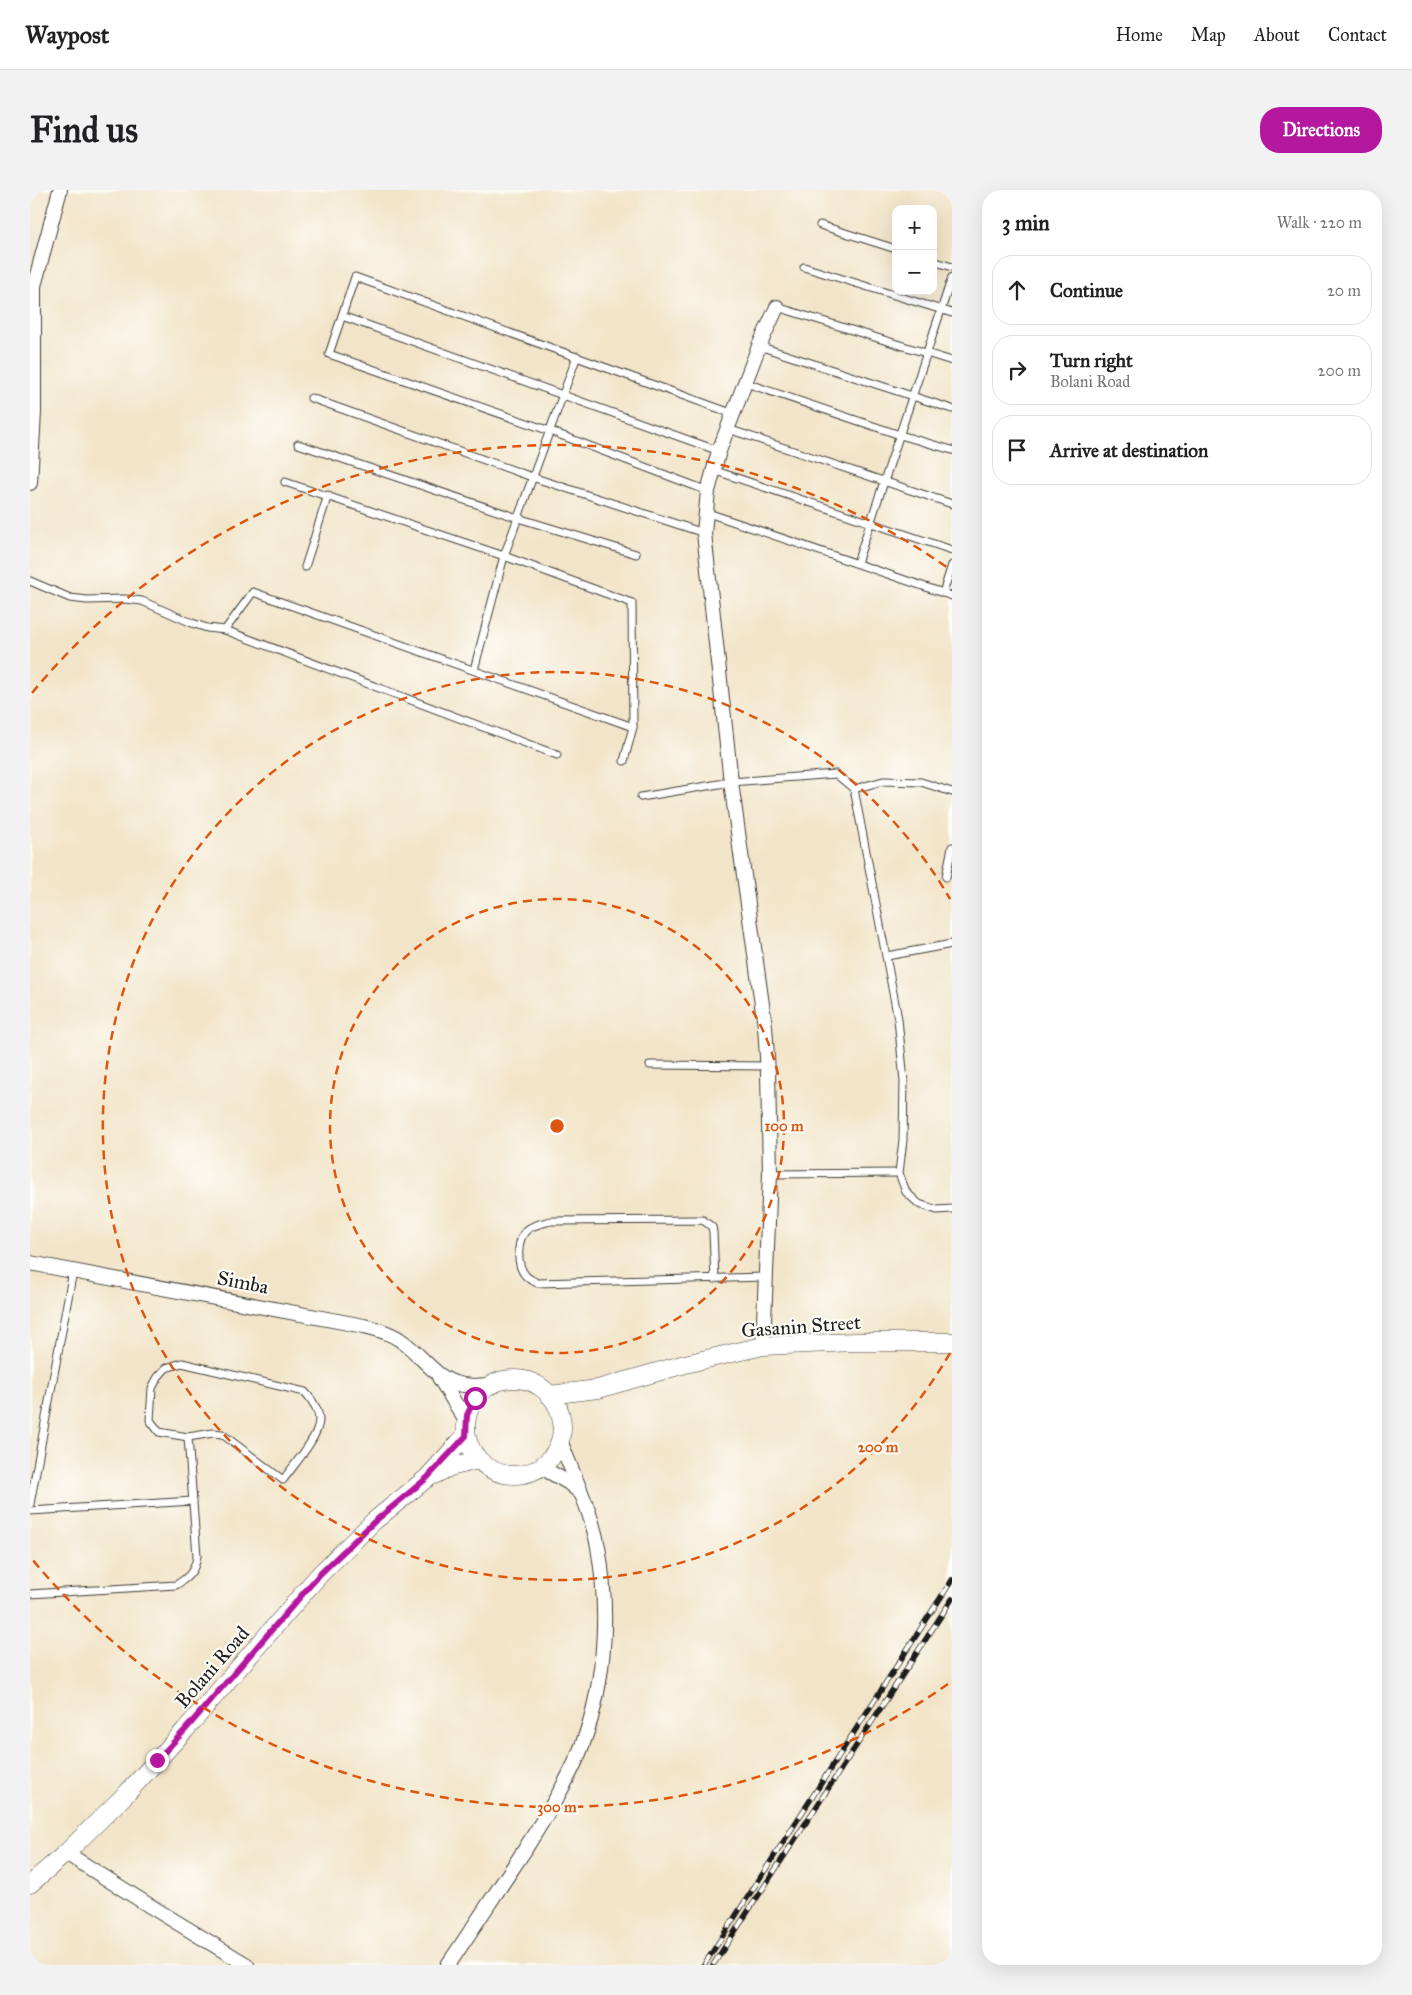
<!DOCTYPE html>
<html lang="en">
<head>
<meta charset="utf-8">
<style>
	body { margin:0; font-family:"IM FELL Great Primer",serif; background:#f2f2f2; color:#202124 }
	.controls { position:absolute; right:15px; top:15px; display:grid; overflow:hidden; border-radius:10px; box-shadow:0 5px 20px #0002 }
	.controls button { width:45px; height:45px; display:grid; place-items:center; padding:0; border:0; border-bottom:1px solid #e0e0e0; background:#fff; color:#202124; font:25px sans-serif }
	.stop { position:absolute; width:15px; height:15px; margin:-11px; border:4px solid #b5179e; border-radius:50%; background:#fff }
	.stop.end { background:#b5179e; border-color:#fff; box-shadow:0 1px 5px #0008 }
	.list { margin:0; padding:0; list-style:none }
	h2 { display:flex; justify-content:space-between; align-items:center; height:65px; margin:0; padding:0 20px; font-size:21px }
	h2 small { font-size:16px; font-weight:400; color:#757577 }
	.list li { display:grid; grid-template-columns:32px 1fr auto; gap:15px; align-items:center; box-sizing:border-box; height:70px; margin:0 10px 10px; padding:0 10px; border:1px solid #e0e0e0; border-radius:20px }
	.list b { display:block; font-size:19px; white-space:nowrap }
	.list p { margin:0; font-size:16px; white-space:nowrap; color:#757577 }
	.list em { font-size:16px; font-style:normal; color:#757577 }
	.icon { flex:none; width:28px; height:28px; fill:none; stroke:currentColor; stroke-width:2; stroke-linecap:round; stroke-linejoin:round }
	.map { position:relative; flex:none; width:922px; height:1775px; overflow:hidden; border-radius:20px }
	header { display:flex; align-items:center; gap:30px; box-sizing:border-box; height:70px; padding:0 25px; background:#fff; border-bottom:1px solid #e0e0e0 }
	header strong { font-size:24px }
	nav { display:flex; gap:28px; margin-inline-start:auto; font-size:18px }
	.intro { display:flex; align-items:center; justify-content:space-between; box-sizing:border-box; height:120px; padding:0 30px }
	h1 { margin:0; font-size:35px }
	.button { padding:12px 22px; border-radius:20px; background:#b5179e; color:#fff; font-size:18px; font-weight:700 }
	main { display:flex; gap:30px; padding:0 30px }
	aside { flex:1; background:#fff; border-radius:20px; box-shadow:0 5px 20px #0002 }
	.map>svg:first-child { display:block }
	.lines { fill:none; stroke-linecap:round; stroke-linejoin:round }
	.service-casing { stroke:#3c3a36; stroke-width:9 }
	.minor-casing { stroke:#3c3a36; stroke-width:16 }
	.tertiary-casing { stroke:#3c3a36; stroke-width:19 }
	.service { stroke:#fff; stroke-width:7 }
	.minor { stroke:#fff; stroke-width:14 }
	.tertiary { stroke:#fff; stroke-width:18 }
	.rail-casing { stroke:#1c1c1c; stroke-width:5.5 }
	.rail { stroke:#fdfcf7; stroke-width:4; stroke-dasharray:11; stroke-linecap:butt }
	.route { stroke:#b5179e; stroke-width:6 }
	.ring { fill:none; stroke:#de560d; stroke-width:2.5; stroke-dasharray:9 6 }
	.labels { text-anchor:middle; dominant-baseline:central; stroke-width:4.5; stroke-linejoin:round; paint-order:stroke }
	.street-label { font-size:20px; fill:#1c1c1c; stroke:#fdfcf7 }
	.centre { fill:#de560d; stroke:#fdfcf7; stroke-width:2.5 }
	.ring-label { font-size:15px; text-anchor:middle; font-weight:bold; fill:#de560d; stroke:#fdfcf7; stroke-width:4.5; stroke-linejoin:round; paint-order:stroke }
</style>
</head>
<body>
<header>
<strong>Waypost</strong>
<nav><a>Home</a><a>Map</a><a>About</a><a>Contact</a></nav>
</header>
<div class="intro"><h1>Find us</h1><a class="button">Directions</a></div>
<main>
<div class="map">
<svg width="922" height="1775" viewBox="0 0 922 1775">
	<rect width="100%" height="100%" fill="#fdfcf7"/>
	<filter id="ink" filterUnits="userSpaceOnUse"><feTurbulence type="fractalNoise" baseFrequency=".02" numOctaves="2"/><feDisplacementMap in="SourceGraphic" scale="10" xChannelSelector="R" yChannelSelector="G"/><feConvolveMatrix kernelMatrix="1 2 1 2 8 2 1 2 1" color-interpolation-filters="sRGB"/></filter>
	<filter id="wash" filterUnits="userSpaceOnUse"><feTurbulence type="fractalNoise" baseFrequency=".0096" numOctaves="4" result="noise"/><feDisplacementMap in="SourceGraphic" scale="20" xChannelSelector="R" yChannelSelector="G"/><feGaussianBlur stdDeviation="1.12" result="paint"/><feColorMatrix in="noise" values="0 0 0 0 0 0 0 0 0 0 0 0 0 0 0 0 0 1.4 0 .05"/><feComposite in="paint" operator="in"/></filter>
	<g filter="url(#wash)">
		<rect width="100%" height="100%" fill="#f2e4c8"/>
	</g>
	<g filter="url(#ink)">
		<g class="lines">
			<!-- service casing -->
			<g class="service-casing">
				<g id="service">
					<path d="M790,35L866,59"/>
					<path d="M903,71L922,77"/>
					<path d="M774,77L922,123"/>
					<path d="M747,117L922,171"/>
					<path d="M312,126L689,261"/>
					<path d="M729,156L922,219"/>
					<path d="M716,193L870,245L922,260"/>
					<path d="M281,208L502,287L674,343"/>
					<path d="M698,239L922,314"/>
					<path d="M268,254L488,328L606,364"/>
					<path d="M683,280L922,360"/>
					<path d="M255,292L474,366L602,413L603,537L594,571"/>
					<path d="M678,301L520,241L299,164L325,87L704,224"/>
					<path d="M675,322L922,406"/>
					<path d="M827,373L922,87"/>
					<path d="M275,377L298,305"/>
					<path d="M0,391L40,408L57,410L95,409L112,411L162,433L177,438L195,440L527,565"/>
					<path d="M913,403L922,375"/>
					<path d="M195,440L223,402L603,537"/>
					<path d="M444,480L474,366L547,166"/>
					<path d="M824,599L868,829L874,891L873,950L869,983L876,1002L889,1014L907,1020L922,1019"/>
					<path d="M611,607L701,592L806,584L824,599L853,591L891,592L922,602"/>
					<path d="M916,687L922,657"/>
					<path d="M857,766L922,754"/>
					<path d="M620,875L738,876"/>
					<path d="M740,984L869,983"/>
					<path d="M685,1089L683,1042L682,1037L673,1030L521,1031C513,1033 505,1034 498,1039C486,1048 486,1076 496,1086C499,1089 504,1091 507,1093L736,1087"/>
					<path d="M152,1173L275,1202C282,1210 289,1219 289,1230C289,1247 263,1276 253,1290L192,1244L183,1243L158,1247L129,1242L120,1230L122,1198L128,1187L136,1178Z"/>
					<path d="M0,1314L43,1081"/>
					<path d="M0,1321L163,1311"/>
					<path d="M0,1404L146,1395C159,1387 165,1381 167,1366L158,1247"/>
				</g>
			</g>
			<!-- minor casing -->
			<g class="minor-casing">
				<g id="minor">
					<path d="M0,293L4,222V96L30,0"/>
					<path d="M0,1073L334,1136C347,1139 362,1143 373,1152C390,1164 405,1187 425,1193C437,1197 448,1196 460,1195"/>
					<path d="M733,1156L740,984L738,882L735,836L701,592L674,343L678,301L689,261L729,156L747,117"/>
					<path d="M409,1187L436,1231"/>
					<path d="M511,1277L539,1293L551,1303"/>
					<path d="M36,1663L120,1716L217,1775"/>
					<path d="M418,1775C443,1737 469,1699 494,1661C513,1630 533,1600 548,1566C575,1501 580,1426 568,1357C561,1319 543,1286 530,1250"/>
				</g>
			</g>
			<!-- tertiary casing -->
			<g class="tertiary-casing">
				<g id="tertiary">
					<circle cx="484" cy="1237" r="48"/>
					<path d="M519,1205L568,1199L655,1174L733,1156L824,1152H922"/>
					<path d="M404,1285L420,1277L448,1270"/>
					<path d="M0,1694L36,1663L98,1602L155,1540L290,1384L344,1331L397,1288L436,1245"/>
				</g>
			</g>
			<!-- service -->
			<use href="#service" class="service"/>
			<!-- minor -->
			<use href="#minor" class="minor"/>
			<!-- tertiary -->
			<use href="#tertiary" class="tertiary"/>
			<!-- rail casing -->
			<g class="rail-casing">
				<g id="rail">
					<path d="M674,1775L922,1390"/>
					<path d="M683,1775L922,1409"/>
				</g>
			</g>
			<!-- rail -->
			<use href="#rail" class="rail"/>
		</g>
	</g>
	<g class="lines" filter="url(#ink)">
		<!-- route -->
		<path class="route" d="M127,1570L155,1540L290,1384L344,1332L397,1288L436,1246L437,1225L445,1208"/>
	</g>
	<!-- distance rings -->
	<g class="ring">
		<circle cx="527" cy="936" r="227"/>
		<path d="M920 1163A454 454 0 1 1 920 709"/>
		<path d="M918 1494A681 681 0 0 1 2 1369M2 503A681 681 0 0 1 918 378"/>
	</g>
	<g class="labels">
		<!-- street labels -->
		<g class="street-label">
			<text transform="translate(213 1092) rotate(11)">Simba</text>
			<text transform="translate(771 1136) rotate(-4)">Gasanin Street</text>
			<text transform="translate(182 1477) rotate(-49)">Bolani Road</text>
		</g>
	</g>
	<circle cx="527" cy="936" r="8" class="centre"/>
	<g class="ring-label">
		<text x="754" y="941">100 m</text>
		<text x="848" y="1262">200 m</text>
		<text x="527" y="1622">300 m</text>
	</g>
</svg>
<div class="controls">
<button>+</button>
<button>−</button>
</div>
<div class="stop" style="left:445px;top:1208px"></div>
<div class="stop end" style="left:127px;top:1570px"></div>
</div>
<aside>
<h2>3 min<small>Walk · 220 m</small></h2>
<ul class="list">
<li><svg class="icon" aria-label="ahead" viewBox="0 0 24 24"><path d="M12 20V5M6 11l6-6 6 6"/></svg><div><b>Continue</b></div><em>20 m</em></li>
<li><svg class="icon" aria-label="right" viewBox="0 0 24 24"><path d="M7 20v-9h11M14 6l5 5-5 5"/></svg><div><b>Turn right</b><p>Bolani Road</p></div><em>200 m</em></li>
<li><svg class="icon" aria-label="arrive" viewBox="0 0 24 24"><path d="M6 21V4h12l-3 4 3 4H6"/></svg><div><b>Arrive at destination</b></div></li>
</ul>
</aside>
</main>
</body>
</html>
